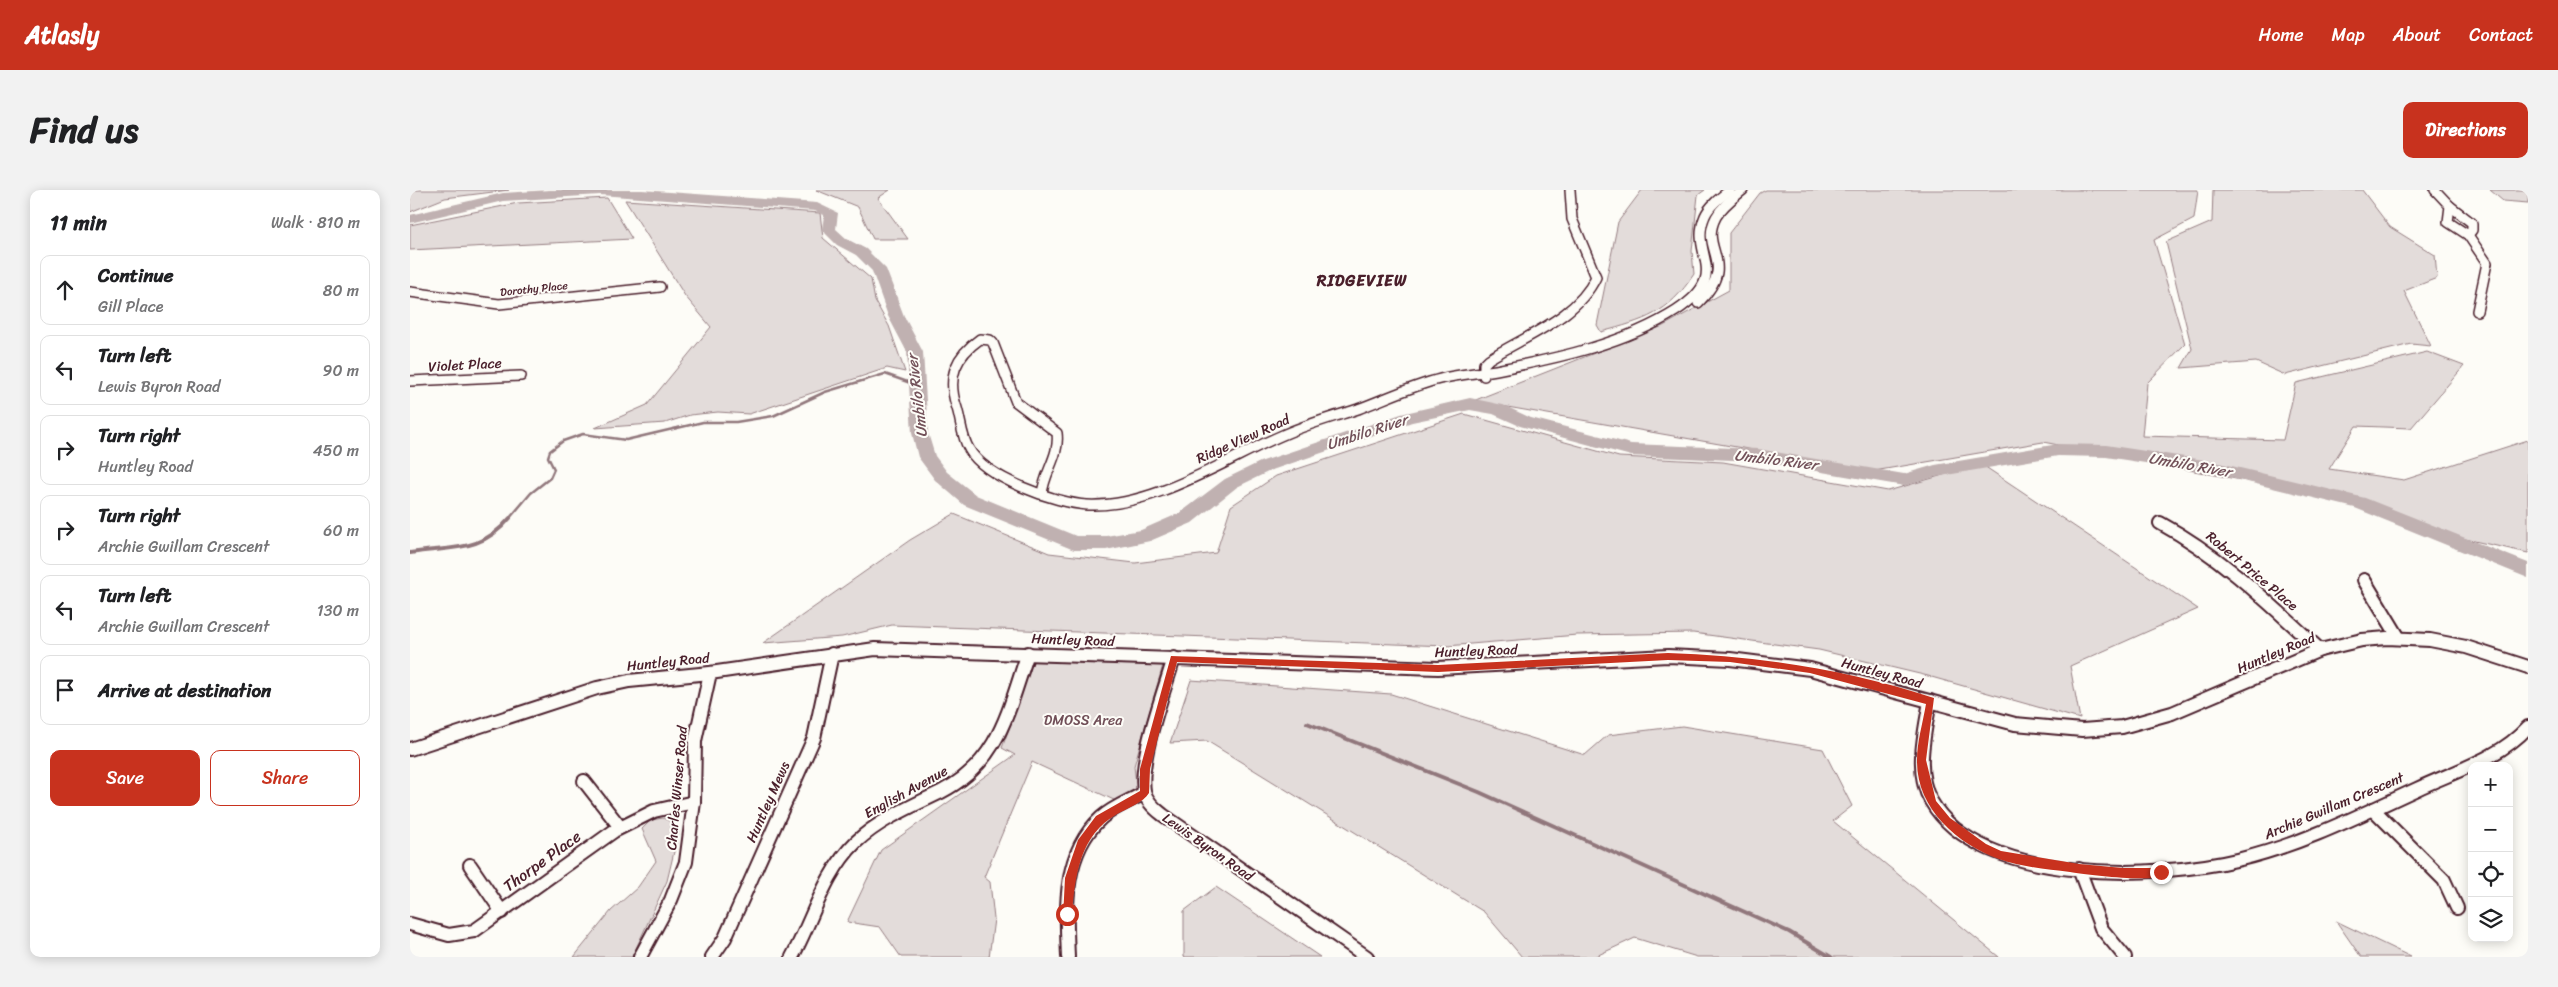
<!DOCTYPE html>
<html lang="en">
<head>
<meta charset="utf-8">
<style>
	body { margin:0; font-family:Sriracha,sans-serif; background:#f2f2f2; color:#202124 }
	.controls { position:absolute; right:15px; bottom:15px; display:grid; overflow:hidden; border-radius:10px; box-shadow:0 2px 12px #0003 }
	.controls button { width:45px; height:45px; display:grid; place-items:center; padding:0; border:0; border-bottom:1px solid #e0e0e0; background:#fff; color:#202124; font:25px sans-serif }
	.stop { position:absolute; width:15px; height:15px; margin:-11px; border:4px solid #c8321e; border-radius:50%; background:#fff }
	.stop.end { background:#c8321e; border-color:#fff; box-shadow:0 1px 5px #0008 }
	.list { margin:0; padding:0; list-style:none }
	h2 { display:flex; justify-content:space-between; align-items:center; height:65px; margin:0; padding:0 20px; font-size:21px }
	h2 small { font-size:16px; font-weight:400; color:#757577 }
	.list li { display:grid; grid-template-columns:32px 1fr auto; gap:15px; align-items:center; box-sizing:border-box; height:70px; margin:0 10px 10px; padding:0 10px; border:1px solid #e0e0e0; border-radius:10px }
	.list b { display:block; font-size:19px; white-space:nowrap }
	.list p { margin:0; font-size:16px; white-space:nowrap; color:#757577 }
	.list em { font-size:16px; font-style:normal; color:#757577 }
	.actions { display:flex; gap:10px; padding:15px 20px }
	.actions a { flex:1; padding:11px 0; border:1px solid #c8321e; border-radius:10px; text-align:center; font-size:18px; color:#c8321e }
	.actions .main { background:#c8321e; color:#fff }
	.icon { flex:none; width:28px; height:28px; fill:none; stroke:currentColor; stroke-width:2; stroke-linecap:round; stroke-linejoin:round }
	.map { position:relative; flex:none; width:2118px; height:767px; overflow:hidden; border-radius:10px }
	header { display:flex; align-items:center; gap:30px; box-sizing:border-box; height:70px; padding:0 25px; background:#c8321e; color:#fff }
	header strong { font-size:24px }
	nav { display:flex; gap:28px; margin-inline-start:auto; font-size:18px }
	.intro { display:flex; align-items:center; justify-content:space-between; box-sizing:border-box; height:120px; padding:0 30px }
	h1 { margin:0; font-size:35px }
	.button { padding:12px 22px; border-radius:10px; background:#c8321e; color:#fff; font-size:18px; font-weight:700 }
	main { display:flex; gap:30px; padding:0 30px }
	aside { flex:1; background:#fff; border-radius:10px; box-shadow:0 2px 12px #0003 }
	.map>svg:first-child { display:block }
	.green { fill:#e3dcda; stroke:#967e82 }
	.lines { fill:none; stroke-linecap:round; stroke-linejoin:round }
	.stream-far1 { stroke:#91777b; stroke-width:2.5 }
	.stream { stroke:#91777b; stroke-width:4 }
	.river { fill:#c0b1b1; fill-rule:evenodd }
	.minor-far1-casing { stroke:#4a1f2b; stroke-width:12 }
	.minor-casing { stroke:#4a1f2b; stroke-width:16 }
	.minor-far1 { stroke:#fdfcf7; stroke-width:9 }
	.minor { stroke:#fdfcf7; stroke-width:12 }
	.route { fill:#c8321e }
	.labels { text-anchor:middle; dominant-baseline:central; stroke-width:4; stroke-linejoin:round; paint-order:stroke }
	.far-street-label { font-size:11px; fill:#4a1f2b; stroke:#fdfcf7 }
	.street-label { font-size:14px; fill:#4a1f2b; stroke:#fdfcf7 }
	.park-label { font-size:14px; fill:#704e57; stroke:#fdfcf7 }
	.water-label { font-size:15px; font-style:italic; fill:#73525a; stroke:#fdfcf7 }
	.far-district-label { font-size:16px; font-weight:bold; letter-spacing:1px; fill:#4a1f2b; stroke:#fdfcf7 }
	.near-street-label { font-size:16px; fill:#4a1f2b; stroke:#fdfcf7 }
</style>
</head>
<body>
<header>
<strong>Atlasly</strong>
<nav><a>Home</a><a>Map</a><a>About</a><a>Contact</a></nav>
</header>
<div class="intro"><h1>Find us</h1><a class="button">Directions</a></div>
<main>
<aside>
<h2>11 min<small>Walk · 810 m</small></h2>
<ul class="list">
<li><svg class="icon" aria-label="ahead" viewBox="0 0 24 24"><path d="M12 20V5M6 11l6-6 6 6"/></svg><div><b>Continue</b><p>Gill Place</p></div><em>80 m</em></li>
<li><svg class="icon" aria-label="left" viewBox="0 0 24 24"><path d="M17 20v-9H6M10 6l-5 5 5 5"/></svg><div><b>Turn left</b><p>Lewis Byron Road</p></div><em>90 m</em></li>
<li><svg class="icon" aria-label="right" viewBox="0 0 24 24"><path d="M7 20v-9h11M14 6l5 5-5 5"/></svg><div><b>Turn right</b><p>Huntley Road</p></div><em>450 m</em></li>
<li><svg class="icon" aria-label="right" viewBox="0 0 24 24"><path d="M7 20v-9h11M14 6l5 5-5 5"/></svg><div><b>Turn right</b><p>Archie Gwillam Crescent</p></div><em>60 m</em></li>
<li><svg class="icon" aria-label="left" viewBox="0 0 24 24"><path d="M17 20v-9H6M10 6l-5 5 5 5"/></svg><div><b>Turn left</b><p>Archie Gwillam Crescent</p></div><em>130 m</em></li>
<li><svg class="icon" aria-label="arrive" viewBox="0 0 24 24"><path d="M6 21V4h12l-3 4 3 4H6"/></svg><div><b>Arrive at destination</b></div></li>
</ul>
<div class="actions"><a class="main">Save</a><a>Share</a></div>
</aside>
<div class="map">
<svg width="2118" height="767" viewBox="0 0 2118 767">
	<rect width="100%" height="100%" fill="#fdfcf7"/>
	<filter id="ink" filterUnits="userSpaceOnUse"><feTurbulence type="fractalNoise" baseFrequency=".02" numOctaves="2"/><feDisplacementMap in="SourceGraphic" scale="10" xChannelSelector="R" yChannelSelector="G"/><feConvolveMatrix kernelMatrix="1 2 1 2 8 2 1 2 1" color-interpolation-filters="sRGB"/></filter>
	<g filter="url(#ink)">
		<!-- green -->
		<g class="green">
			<path d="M0,0H99L35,8L0,22Z"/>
			<path d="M406,0H480L468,8L498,49H463L448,17Z"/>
			<path d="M1232,0H1295L1288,5L1282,61L1284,84C1258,124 1235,130 1191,142L1187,135L1208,32Z"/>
			<path d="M1356,0H1788L1784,29L1744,50L1775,154L1737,193L1732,246L1873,250L1886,193L2017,162L2054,176L2001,238L1946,236L1919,279L1994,290L2118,250V363L2033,344L1925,308L1633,252L1464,281L1063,211L1253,136L1319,100V43L1350,3Z"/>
			<path d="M1803,0H1952L1980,37L2025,65L2027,88L1994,101L2021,156L2001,154L1875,185L1846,172L1771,178L1782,159L1756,52L1802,32Z"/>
			<path d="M2080,0H2118V13L2093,11Z"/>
			<path d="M197,8L222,49L0,60V35L108,13Z"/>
			<path d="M215,10L410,23L413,48L461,89L465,111L479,136L495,182L477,178L339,224L308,222L280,225L255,233L185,238L237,215L301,137L275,106Z"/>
			<path d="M1054,224L1209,267L1313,272L1478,301L1571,274L1788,419L1660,476L1670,529L1518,486L1409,460L1283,443L1167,445L1037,456L482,435L432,447L353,453L500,350L544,324L639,363L725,373L806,363L821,316L866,286Z"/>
			<path d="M624,469L753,475L724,576L727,601L706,611L622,572L574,687L580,692L584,729L579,767H491L470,737L437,732L471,660L605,565L592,558Z"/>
			<path d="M781,490L981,504L1175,565L1198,545L1272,536L1413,559L1442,616L1423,631L1589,767H1287L1225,748L1184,767H1112L1074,722L797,551L760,553Z"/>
			<path d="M253,628L264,633L269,641L257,691L222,767H164L201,721L228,697L246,671L232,639L241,630Z"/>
			<path d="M806,697L910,767H774V721Z"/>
			<path d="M1926,731L2001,767H1951Z"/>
		</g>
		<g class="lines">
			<!-- stream-far1 -->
			<path class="stream-far1" d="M99,329L121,303L140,288L144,279L138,267L140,261L153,251L173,244L216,250L293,232H326L363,226L415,202L475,184L506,195"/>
			<!-- stream -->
			<g class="stream">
				<path d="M0,363C40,356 70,364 100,328"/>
				<path d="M897,533L1069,602L1379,742L1421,767"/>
			</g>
			<!-- river -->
			<path class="river" d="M140,0H232L407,13L428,23L426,39L437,49L456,59L476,79L494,126L513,162L518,243L525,266L537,282L566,305L666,346H696L731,340L770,323L815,289L850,272L991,224L1060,208L1093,215L1121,228L1221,254L1348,259L1494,284L1525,275L1648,254L1696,255L1801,271L1955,308L2118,373V388L1945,318L1801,283L1696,267L1648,266L1525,287L1494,296L1348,271L1221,266L1110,236L1083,224L1060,220L1002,232L862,280L827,297L782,333L740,351L696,360H664L554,315L525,290L508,267L502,243L497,162L478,126L462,81L446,65L427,55L412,40L414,25L405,21L190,5L93,11L0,33V25L93,3Z"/>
			<!-- minor-far1 casing -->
			<g class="minor-far1-casing">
				<g id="minor-far1">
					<path d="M2025,0L2040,16L2038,32L2058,45L2077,73L2067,121"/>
					<path d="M2040,16L2062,33V40L2058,45"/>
					<path d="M0,102L89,114L250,97"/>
					<path d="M1288,113C1330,71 1288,61 1306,27C1312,16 1323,8 1333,0"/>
					<path d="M1074,186V174L1079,169C1115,146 1167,128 1186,87L1162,29L1160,0"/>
					<path d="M0,191L111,186"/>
					<path d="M632,304C634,282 650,266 647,243L606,212L583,153L580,150L570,149C546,166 537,186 546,215C551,229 551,246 559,259C575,288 646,313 677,315C744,318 815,269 875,244C898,234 923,227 948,219C975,209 1002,196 1030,189C1050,184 1071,183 1091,179C1149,168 1216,153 1266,121C1324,83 1278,65 1295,26C1300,15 1311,7 1320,0"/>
				</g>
			</g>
			<!-- minor casing -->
			<g class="minor-casing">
				<g id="minor">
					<path d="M1750,333C1811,366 1859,413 1910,460"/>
					<path d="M1954,390L1989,448"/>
					<path d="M764,468C754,502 729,567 734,601C736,611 745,619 753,625L957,767"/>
					<path d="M1520,511C1515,542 1504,582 1521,611C1570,696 1749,689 1831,669C1893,654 1950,625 2007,599C2045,581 2089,569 2118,537"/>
					<path d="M0,559L187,498L219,491L300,483L465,459L1028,478L1258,466L1320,469L1400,479L1605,534L1672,540L1712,537L1762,523L1910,460L1952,450L1977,448L2020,450L2056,457L2118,477"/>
					<path d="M174,591L210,637"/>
					<path d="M1963,619L2034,690L2047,718"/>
					<path d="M60,675L92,722"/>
					<path d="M1669,679L1691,738L1715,767"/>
					<path d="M0,734L39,745L64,741L204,641L244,621L284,612"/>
					<path d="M230,767L261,710L276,672L284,612L285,551L300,483"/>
					<path d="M302,767L315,748L404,548L422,464"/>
					<path d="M382,767C403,729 414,683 446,652C469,630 502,616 531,602C590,572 598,520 618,463"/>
					<path d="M658,767C656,719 652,664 691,628C703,617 720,611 734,603"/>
				</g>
			</g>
			<!-- minor-far1 -->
			<use href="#minor-far1" class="minor-far1"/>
			<!-- minor -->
			<use href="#minor" class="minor"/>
		</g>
	</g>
	<!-- route -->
	<path class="route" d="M1258,463C1348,466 1437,479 1524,508L1516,570L1526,611L1540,628L1576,654L1591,661L1669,674L1713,678H1751L1756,682L1754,686C1736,692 1680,685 1660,682C1636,679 1611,677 1589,669C1547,654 1506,618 1507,570C1507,552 1513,532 1516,514L1400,483L1320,472L1258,470L1028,482L767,472L740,579L739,603C734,612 716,619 707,624C670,645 665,685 662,724L657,729L653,728L655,688L668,650L686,626L730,601V579L761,466L1028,475Z"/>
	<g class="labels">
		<!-- far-street labels -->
		<g class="far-street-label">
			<text transform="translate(124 99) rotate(-6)">Dorothy Place</text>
		</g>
		<!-- street labels -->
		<g class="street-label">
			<text transform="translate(55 175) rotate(-3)">Violet Place</text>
			<text transform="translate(833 249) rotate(-24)">Ridge View Road</text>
			<text transform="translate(1842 381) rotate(40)">Robert Price Place</text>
			<text transform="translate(663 450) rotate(2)">Huntley Road</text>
			<text transform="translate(1066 461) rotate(-2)">Huntley Road</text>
			<text transform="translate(1866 463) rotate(-23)">Huntley Road</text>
			<text transform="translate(258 472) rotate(-6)">Huntley Road</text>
			<text transform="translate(1472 483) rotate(15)">Huntley Road</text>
			<text transform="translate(267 598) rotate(-85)">Charles Winser Road</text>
			<text transform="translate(496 602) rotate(-29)">English Avenue</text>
			<text transform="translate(358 612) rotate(-66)">Huntley Mews</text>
			<text transform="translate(1924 616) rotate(-23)">Archie Gwillam Crescent</text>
			<text transform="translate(798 657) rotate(35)">Lewis Byron Road</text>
		</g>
		<!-- park labels -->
		<g class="park-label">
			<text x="673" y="530">DMOSS Area</text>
		</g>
		<!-- water labels -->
		<g class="water-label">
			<text transform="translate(507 206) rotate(-97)">Umbilo River</text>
			<text transform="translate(957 242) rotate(-18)">Umbilo River</text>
			<text transform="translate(1366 270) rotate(7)">Umbilo River</text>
			<text transform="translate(1780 275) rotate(10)">Umbilo River</text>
		</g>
		<!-- far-district labels -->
		<g class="far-district-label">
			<text x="952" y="90">RIDGEVIEW</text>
		</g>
		<!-- near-street labels -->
		<g class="near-street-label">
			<text transform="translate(132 671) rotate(-36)">Thorpe Place</text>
		</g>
	</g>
</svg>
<div class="controls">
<button>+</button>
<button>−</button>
<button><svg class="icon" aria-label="locate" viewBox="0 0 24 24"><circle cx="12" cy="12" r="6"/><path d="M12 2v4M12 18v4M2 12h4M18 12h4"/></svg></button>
<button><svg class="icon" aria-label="layers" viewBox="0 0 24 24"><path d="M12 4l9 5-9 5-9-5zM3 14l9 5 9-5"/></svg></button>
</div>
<div class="stop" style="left:657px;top:724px"></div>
<div class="stop end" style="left:1751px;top:682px"></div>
</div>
</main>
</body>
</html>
